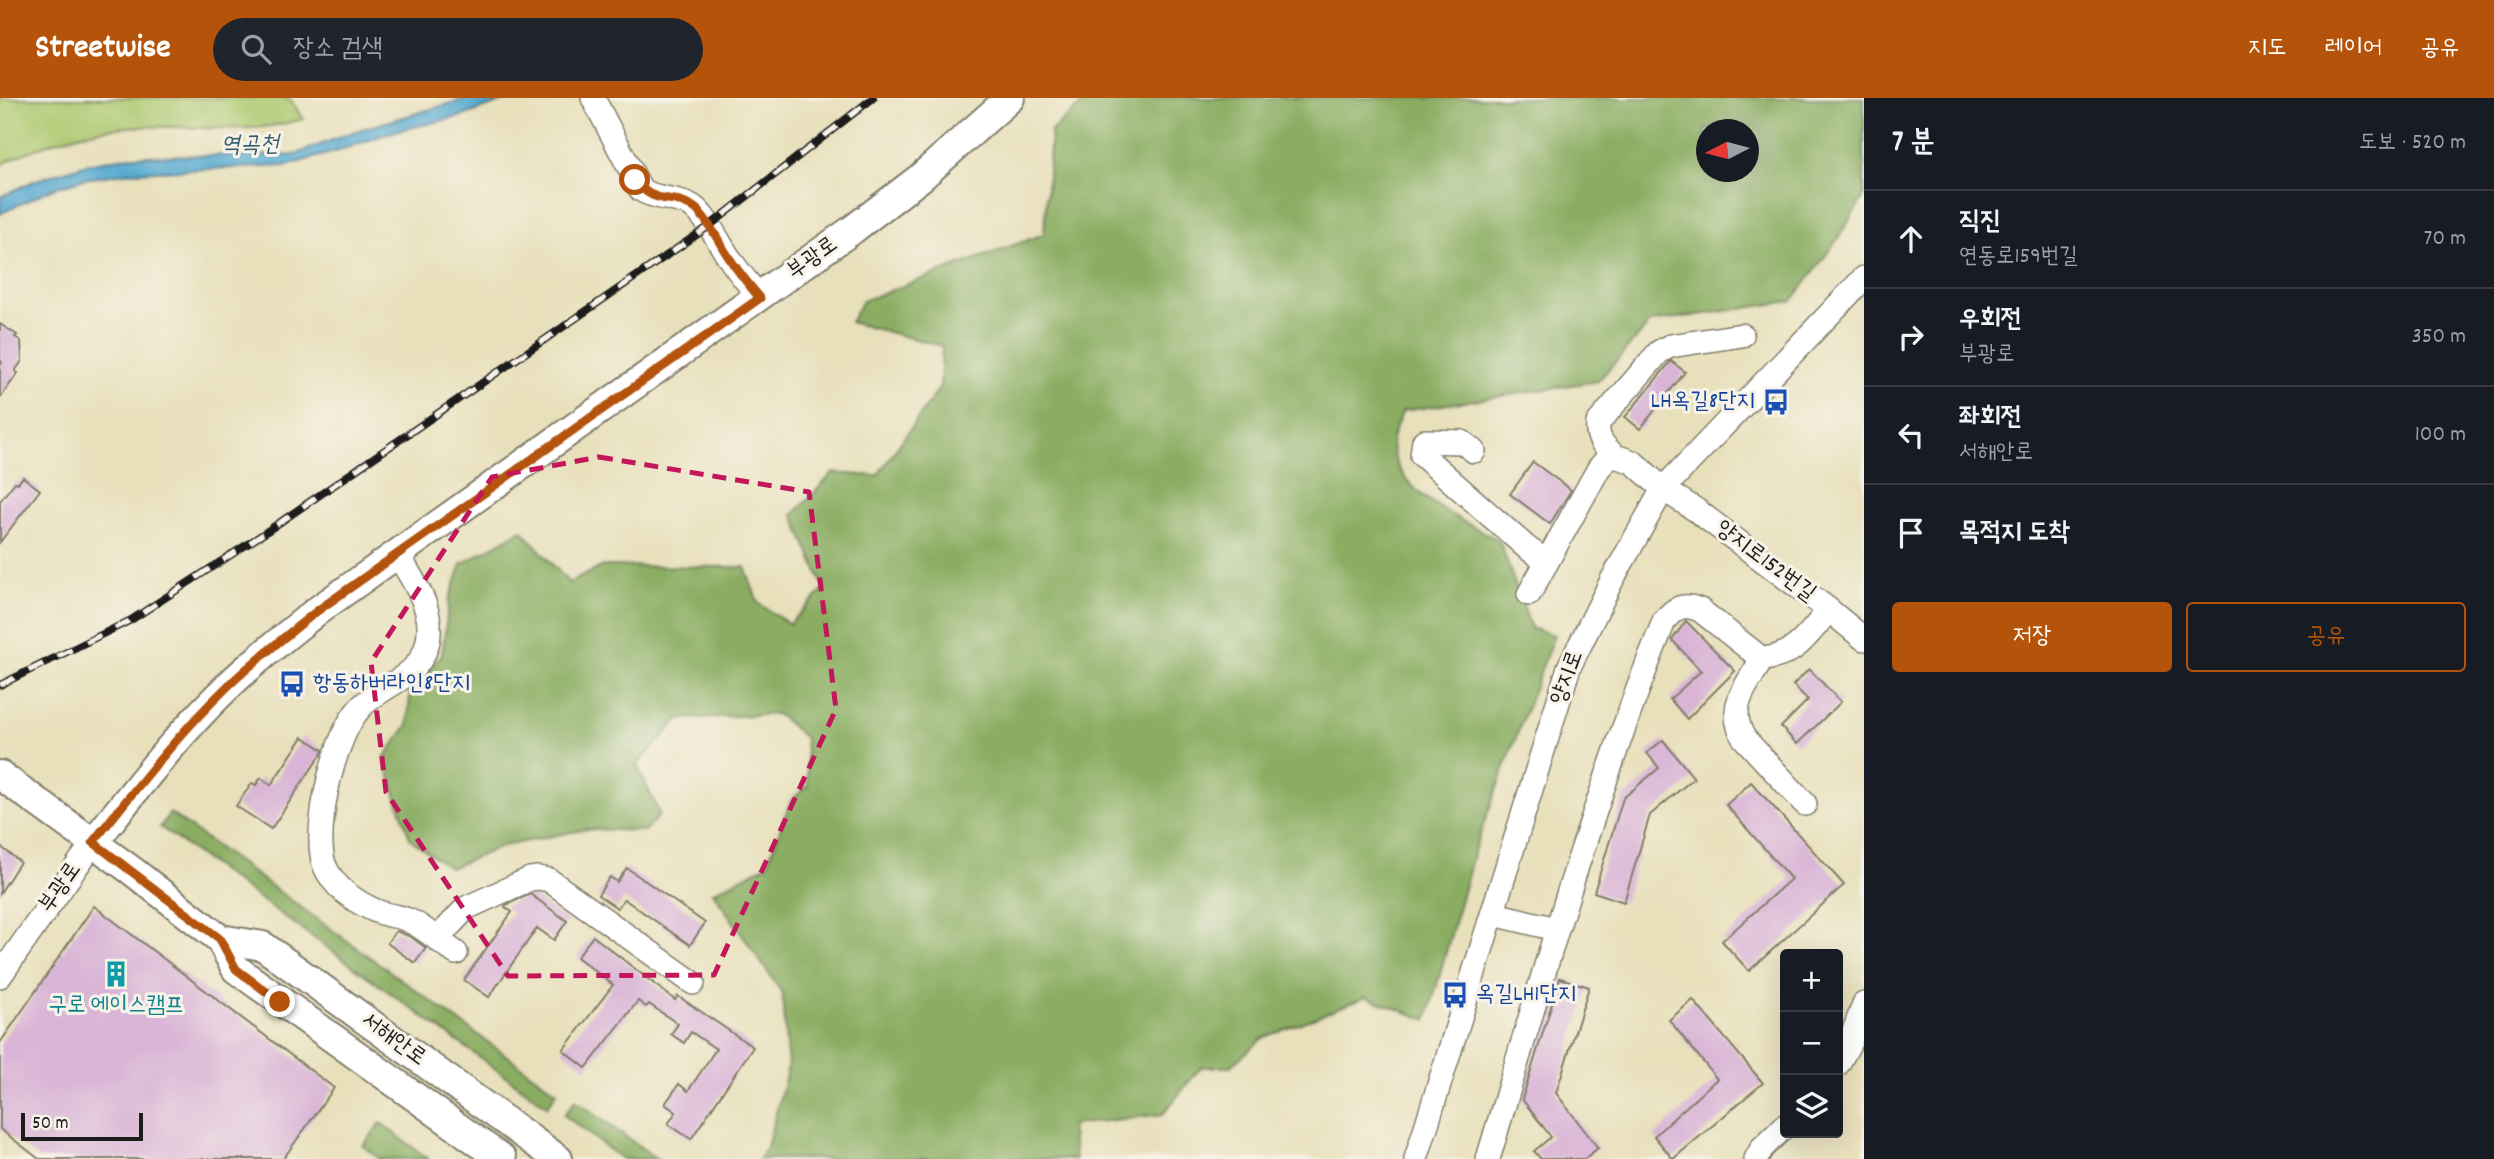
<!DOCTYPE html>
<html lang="ko">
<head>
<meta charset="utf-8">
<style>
	body { margin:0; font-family:Dekko,"Poor Story",sans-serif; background:#20242c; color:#f1f3f6 }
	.controls { position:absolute; right:21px; bottom:21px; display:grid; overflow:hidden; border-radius:7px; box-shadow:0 7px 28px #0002 }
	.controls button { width:63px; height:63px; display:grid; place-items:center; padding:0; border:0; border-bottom:2px solid #363941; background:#171b24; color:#f1f3f6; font:35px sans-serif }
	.compass { position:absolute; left:1696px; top:21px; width:63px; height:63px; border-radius:50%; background:#171b24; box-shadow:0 7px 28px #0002; rotate:264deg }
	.scale { position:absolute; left:21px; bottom:18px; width:122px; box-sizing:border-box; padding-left:7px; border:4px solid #1c1c1c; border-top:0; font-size:19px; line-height:24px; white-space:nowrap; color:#1c1c1c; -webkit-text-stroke:5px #f7f3e8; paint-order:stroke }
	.stop { position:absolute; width:21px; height:21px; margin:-16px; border:5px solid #b45309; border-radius:50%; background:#fff }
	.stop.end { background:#b45309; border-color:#fff; box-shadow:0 2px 7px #0008 }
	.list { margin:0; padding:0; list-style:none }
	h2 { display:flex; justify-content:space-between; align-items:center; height:91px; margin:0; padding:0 28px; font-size:30px }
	h2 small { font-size:23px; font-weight:400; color:#9ea1a6 }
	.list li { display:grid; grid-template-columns:46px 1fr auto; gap:21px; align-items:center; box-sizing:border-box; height:98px; padding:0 28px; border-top:2px solid #363941 }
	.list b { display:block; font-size:26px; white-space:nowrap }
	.list p { margin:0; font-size:23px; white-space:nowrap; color:#9ea1a6 }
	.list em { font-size:23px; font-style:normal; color:#9ea1a6 }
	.actions { display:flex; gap:14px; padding:21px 28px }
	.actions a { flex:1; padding:16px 0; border:2px solid #b45309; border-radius:7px; text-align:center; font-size:24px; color:#b45309 }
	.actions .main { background:#b45309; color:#fff }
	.icon { flex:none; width:38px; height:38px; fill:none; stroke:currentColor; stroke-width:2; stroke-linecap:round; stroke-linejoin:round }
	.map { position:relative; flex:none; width:1864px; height:1061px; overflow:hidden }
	header { display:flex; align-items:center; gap:42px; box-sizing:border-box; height:98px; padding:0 35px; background:#b45309; color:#fff }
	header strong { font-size:33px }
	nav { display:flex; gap:38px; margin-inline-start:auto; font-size:24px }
	.search { width:490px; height:63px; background:#20242c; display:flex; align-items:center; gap:18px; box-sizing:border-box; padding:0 24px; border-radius:38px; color:#9ea1a6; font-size:26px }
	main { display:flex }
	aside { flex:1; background:#171b24 }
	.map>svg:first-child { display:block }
	.green { fill:#aec970; stroke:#657246; stroke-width:2 }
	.forest { fill:#8aad62; stroke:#53643f; stroke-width:2; fill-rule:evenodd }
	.water { fill:#53a8cf; stroke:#386276; stroke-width:2 }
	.building { fill:#d9b4d6 }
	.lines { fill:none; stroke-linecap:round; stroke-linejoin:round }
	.minor-casing { stroke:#827e6c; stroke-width:26 }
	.major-casing { stroke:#827e6c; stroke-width:32 }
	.minor { stroke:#fff; stroke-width:23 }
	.major { stroke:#fff; stroke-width:28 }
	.rail-casing { stroke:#1c1c1c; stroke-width:8 }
	.rail { stroke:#f7f3e8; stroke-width:5; stroke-dasharray:16; stroke-linecap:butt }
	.route { stroke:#b45309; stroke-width:9 }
	.marked { fill:none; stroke:#c2185b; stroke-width:5; stroke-dasharray:14 9; stroke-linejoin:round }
	.labels { text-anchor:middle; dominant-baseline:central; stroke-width:6; stroke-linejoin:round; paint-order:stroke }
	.street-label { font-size:23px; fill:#1c1c1c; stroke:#f7f3e8 }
	.transit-label { font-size:23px; fill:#164399; stroke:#f7f3e8; text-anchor:start }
	.culture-label { font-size:23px; fill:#0d838f; stroke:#f7f3e8 }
	.water-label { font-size:24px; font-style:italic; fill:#355b6d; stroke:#f7f3e8 }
</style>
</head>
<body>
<header>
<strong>Streetwise</strong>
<div class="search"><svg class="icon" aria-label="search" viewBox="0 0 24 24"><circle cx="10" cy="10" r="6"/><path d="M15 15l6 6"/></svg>장소 검색</div>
<nav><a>지도</a><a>레이어</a><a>공유</a></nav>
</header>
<main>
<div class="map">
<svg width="1864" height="1061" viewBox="0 0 1864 1061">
	<rect width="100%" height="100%" fill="#f7f3e8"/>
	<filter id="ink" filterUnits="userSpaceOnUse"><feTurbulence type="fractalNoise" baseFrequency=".0143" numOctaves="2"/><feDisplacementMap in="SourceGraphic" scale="14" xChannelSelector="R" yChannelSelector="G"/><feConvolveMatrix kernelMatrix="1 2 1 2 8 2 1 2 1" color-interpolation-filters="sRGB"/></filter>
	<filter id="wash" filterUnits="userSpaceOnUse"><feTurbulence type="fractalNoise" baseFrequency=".00686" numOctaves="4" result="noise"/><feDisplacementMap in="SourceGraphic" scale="28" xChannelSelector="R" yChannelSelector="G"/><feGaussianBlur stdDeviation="1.57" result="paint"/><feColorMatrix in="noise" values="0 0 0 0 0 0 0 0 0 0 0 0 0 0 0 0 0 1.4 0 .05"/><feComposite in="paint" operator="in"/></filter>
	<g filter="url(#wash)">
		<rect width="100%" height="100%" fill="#e8e0bb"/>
		<!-- green -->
		<path class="green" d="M0,0H282L290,1L303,21C237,41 168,21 101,32C66,38 31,51 0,67Z"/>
		<!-- forest -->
		<g class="forest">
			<path d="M1123,0H1864V98L1837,142L1792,203L1651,224L1598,283L1403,313C1399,322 1392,334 1392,344C1392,394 1462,422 1499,442L1531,530L1554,537L1476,747L1427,922L1366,899L1263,940L1230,969H1201L1163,1016L1071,1027L1075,1061H759L767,1049L788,969L782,895L713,794L767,767L791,702L808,688L805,640L777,616L679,621L637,667L660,717L644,733L587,731L503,748L450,770L410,741L384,660L408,627L410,591L442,557L449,502L462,466L522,432L569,485L603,468L745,469L758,505L789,526L825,491L793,417L833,375L877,378L940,289L942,248L850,224L862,203L1044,136L1051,33L1086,2ZM1706,32H1748V74H1706Z"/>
			<path d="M170,715L557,994L547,1008L160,729Z"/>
			<path d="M575,1002L657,1061H622L564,1017Z"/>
			<path d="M381,1025L428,1061H380L363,1048Z"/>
		</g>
		<!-- water -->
		<path class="water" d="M469,0H512L463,18L392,34L335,54L285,68L131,74L84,81L51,91L0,116V99L36,82L87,66L131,58L294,57L355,33Z"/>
		<g id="blocks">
			<!-- building -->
			<g class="building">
				<path d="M0,226L17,237L15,239L21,243L22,263L15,273L18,275L0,300V268L2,265L0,261Z"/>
				<path d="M1671,263L1685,274L1640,331L1625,319Z"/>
				<path d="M1533,364L1571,392L1550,426L1510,396Z"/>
				<path d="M23,379L40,392L0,444V403L15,384L18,385Z"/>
				<path d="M1686,523L1735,573L1687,621L1670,601L1701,573L1672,542Z"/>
				<path d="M1809,571L1841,604L1797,646L1781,629L1808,602L1793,587Z"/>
				<path d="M303,639L323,652L322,655L271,731L236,708L252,685L256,687L261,680L271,687Z"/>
				<path d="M1663,642L1694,680L1650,717L1624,804L1594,794L1623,700L1659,670L1647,655Z"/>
				<path d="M1751,684L1844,787L1749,873L1722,843L1791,781L1726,707Z"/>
				<path d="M0,748L20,764L0,795Z"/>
				<path d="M627,770L705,825L690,847L624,801L617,810L598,797L610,779L617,784Z"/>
				<path d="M530,796L567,823L554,842L537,830L489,899L464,882L512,814L505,809L506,807Z"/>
				<path d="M94,808L334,990L283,1061H39L0,1031V945Z"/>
				<path d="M396,833L411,839L426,850L415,865L387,845Z"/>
				<path d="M593,838L675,902L678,898L753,949L691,1041L668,1026L676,1014L665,1006L679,986L688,993L716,951L691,934L684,945L671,936L678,926L649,906L646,909L638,903L586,970L563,952L613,887L577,859Z"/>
				<path d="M1560,880L1589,889L1556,995L1598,1050L1584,1061H1541L1534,1053L1551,1039L1522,1001Z"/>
				<path d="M1693,902L1763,985L1673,1061L1654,1038L1717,981L1669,922Z"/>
			</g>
		</g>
	</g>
	<g filter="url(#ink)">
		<use href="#blocks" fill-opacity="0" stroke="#827e6c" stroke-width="2"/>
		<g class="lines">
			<!-- minor casing -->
			<g class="minor-casing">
				<g id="minor">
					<path d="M593,0L641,92C657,102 676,99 692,108C707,118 719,146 730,161C739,175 750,187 760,200"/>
					<path d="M1474,353L1462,344L1424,343L1422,357L1526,449L1547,464"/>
					<path d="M1615,358C1604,348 1596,341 1598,325L1659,254L1670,248L1742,237"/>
					<path d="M398,457C414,484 438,516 426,550C415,582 381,587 360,610C335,637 316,720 322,757C323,768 331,781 339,789C350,800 370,812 385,816C391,818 399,818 405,821C417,825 427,833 437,841L466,810L530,781L538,780L549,782L693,885"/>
					<path d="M1529,496L1599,370L1606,362L1615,358L1633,364L1663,391L1696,412L1829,512L1864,541"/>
					<path d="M1805,706L1744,640C1726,608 1746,590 1762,561C1796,559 1808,536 1829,512"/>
					<path d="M1494,816L1556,831"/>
					<path d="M437,841L456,855"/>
					<path d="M0,878L93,745"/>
					<path d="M1838,966L1850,944L1864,906"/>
					<path d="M1416,1061L1569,569L1612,482L1663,391L1864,180"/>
					<path d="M1488,1061C1542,880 1594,699 1664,523C1675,509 1684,505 1700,512L1762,561"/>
					<path d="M1756,1061L1762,1050L1785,1028"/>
				</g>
			</g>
			<!-- major casing -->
			<g class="major-casing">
				<g id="major">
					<path d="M0,677L131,772L220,841L236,871L502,1061"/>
					<path d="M93,745C136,691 177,637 227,589C255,562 287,537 317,513L852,132L920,80L1010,0"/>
					<path d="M220,841L263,848L558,1061"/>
				</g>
			</g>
			<!-- minor -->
			<use href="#minor" class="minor"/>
			<!-- major -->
			<use href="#major" class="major"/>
			<!-- rail casing -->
			<g class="rail-casing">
				<path id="rail" d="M0,587L131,522L263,436L708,129L873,0"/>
			</g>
			<!-- rail -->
			<use href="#rail" class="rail"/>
		</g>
	</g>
	<g class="lines" filter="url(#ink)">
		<!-- route -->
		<path class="route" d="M280,904L236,871L220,841L93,744C136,691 177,637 227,589C255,562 287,537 317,513L760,200C749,187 739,175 730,161C720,147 709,122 696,111C675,94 655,110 635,82"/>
	</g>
	<!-- marked area -->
	<path class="marked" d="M599,359L809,394L836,611L714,877L508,878L386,694L371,564L492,379Z"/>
	<!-- icons -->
	<defs>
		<g id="bus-bare" transform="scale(2.1)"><path d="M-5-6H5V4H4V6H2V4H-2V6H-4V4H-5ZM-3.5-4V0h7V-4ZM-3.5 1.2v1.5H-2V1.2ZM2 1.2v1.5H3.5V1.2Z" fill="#1a4fb4" stroke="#f7f3e8" stroke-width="2.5" paint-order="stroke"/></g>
		<g id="building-bare" transform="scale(2.1)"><path d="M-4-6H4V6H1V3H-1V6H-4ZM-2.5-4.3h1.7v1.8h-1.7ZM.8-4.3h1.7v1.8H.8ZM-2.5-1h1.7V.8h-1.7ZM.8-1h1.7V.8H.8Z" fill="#0f9aa8" stroke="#f7f3e8" stroke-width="2.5" paint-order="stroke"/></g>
	</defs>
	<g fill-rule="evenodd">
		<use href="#bus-bare" x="1776" y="304"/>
		<use href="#bus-bare" x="292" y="586"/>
		<use href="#building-bare" x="116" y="876"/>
		<use href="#bus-bare" x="1455" y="897"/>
	</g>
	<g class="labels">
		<!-- street labels -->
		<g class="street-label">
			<text transform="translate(813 161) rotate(-36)">부광로</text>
			<text transform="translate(1765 464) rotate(37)">양지로152번길</text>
			<text transform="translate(1568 580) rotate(-70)">양지로</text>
			<text transform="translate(61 790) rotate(-55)">부광로</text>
			<text transform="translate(393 942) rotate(36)">서해안로</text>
		</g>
		<!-- transit labels -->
		<g class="transit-label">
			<text x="1755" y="304" text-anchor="end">LH옥길8단지</text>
			<text x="313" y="586">항동하버라인8단지</text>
			<text x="1476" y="897">옥길LH1단지</text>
		</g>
		<!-- culture labels -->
		<g class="culture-label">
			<text x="116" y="908">구로 에이스캠프</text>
		</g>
		<!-- water labels -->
		<g class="water-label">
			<text transform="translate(250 48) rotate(-1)">역곡천</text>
		</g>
	</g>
</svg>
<div class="controls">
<button>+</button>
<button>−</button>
<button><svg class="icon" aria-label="layers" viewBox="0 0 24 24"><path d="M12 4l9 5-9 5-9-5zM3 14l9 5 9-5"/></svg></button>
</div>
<svg class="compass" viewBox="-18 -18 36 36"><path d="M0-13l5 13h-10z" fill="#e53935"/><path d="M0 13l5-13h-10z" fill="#9ea1a6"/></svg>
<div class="scale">50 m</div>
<div class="stop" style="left:635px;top:82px"></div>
<div class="stop end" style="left:280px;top:904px"></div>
</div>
<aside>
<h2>7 분<small>도보 · 520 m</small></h2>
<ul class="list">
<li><svg class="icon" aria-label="ahead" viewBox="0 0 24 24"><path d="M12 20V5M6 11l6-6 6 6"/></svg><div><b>직진</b><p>연동로159번길</p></div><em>70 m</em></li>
<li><svg class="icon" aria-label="right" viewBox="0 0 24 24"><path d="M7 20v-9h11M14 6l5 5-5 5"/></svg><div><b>우회전</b><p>부광로</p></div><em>350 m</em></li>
<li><svg class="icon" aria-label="left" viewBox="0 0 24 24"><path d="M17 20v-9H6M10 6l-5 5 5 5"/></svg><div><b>좌회전</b><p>서해안로</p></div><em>100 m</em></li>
<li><svg class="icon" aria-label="arrive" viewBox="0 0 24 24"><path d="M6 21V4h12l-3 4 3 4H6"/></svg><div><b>목적지 도착</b></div></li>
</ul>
<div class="actions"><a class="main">저장</a><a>공유</a></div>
</aside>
</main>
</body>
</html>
